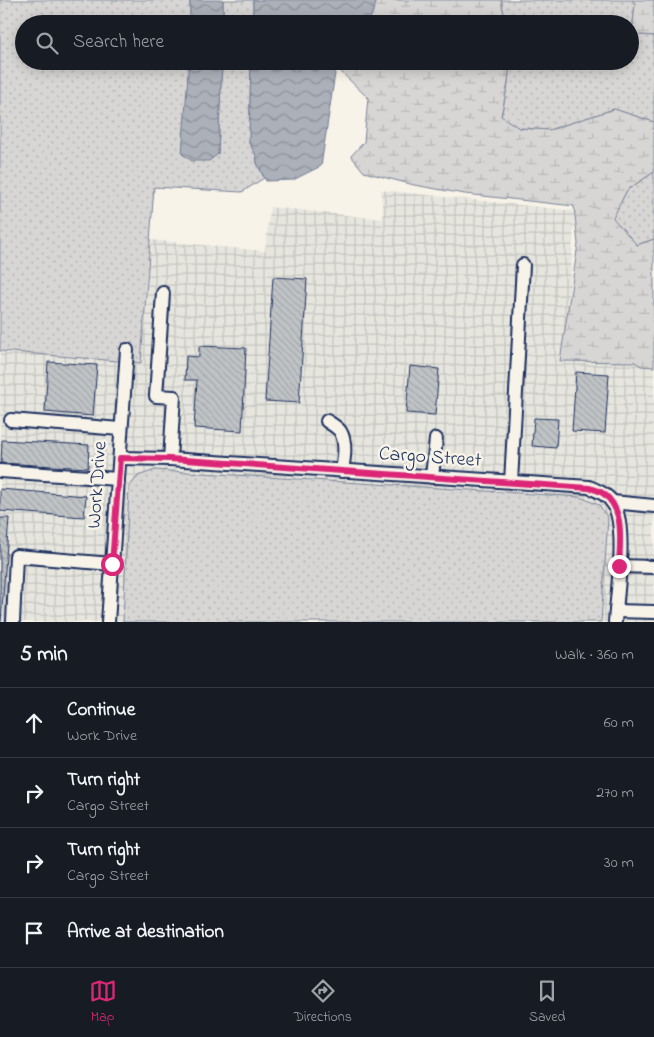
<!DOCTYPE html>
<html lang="en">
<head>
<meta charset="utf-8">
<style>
	body { margin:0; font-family:"Indie Flower",sans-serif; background:#242831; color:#f1f3f6 }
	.stop { position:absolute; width:15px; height:15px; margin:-11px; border:4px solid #db2777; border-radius:50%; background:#fff }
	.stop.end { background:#db2777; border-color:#fff; box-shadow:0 1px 5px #0008 }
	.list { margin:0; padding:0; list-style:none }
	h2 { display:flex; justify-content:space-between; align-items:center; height:65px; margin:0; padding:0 20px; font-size:21px }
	h2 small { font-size:16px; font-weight:400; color:#9ea1a6 }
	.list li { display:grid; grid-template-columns:32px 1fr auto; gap:15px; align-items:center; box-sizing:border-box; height:70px; padding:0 20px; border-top:1px solid #363941 }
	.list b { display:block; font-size:19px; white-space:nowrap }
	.list p { margin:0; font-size:16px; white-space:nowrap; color:#9ea1a6 }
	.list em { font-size:16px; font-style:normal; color:#9ea1a6 }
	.icon { flex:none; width:28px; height:28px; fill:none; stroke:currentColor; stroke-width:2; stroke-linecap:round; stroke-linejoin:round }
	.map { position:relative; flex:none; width:654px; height:622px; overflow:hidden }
	.search { position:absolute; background:#171b24; box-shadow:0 2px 12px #0003; left:15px; right:15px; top:15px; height:55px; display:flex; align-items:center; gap:12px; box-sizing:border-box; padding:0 18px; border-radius:28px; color:#9ea1a6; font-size:19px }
	.sheet { height:345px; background:#171b24 }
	nav { display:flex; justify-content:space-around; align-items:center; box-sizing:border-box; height:70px; border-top:1px solid #363941; background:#171b24; font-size:14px; color:#9ea1a6 }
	nav a { display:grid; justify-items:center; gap:2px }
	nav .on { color:#db2777 }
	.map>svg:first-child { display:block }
	.industrial { fill:url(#industrial-grid) }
	.grass { fill:url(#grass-dots); stroke:#798299 }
	.wetland { fill:url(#wetland-marsh); stroke:#798299 }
	.water { fill:url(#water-waves); stroke:#727c95 }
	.building { fill:url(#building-back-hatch); stroke:#1b2f5e }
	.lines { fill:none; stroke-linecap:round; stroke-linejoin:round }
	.minor-casing { stroke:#1b2f5e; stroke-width:16 }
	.minor { stroke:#f7f3e8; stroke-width:12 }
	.route { stroke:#db2777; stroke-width:6 }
	.labels { text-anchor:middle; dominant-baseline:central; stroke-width:5; stroke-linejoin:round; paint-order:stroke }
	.street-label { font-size:20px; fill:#1b2f5e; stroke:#f7f3e8 }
</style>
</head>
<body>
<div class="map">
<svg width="654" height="622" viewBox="0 0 654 622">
	<defs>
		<pattern id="industrial-grid" width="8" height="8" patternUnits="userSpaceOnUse" patternTransform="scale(1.25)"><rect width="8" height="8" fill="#e6e5de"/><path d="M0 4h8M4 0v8" fill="none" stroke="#c5c5c1"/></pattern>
		<pattern id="grass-dots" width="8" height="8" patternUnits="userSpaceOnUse" patternTransform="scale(1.25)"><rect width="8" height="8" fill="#d7d6d4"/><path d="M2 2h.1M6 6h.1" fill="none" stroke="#b8b8b8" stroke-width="1.8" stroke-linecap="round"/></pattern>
		<pattern id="wetland-marsh" width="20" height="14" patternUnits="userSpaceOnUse" patternTransform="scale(1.25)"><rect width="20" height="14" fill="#d7d6d4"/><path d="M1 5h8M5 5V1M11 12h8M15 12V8" fill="none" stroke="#b8b8b8"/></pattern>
		<pattern id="water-waves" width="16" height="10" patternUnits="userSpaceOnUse" patternTransform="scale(1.25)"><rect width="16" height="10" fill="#acb0b9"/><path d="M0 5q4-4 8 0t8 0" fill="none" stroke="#8b909a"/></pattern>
		<pattern id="building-back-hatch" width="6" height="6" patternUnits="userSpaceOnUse" patternTransform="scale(1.25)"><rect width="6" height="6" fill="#c0c3c5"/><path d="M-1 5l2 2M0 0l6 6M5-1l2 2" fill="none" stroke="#a4a8ac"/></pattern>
	</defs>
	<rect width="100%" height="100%" fill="#f7f3e8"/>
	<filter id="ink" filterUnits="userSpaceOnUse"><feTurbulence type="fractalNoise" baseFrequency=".02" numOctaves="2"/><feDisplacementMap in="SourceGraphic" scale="10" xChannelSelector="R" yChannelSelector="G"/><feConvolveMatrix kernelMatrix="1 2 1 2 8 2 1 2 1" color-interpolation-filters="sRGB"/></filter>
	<g filter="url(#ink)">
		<!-- industrial -->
		<path class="industrial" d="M381,190L575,211L566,350L654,359V622H601L608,518L129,487L123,622H0V344L142,355L151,240L265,251L270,207L383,219Z"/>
		<!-- grass -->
		<g class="grass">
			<path d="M0,0H190V24H24V61H189L188,78L218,154L222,61H251L249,143L256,155L257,163L264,178L242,192L154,187L141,363L0,351Z"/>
			<rect x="223" y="0" width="30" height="24"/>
			<path d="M501,0H632L635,3L632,34L654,36V122L614,109L549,130L519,128L501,117L508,83L510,61H630V24H506Z"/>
			<path d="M654,172V239L637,245L612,219L627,190Z"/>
			<path d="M155,470L580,497L599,505L608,518L601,622H123L129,487L138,476Z"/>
		</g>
		<!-- wetland -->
		<g class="wetland">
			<path d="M377,0H501L506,24H368Z"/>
			<path d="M632,0H654V36L632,34L635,3Z"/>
			<path d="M342,61H510L508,83L501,116L519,128L549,130L614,109L654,122V172L627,190L613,218L637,245L654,239V367L641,366L635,362L560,361L578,244L574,206L465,194L414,185L364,172L351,156L364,142L368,98L336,67Z"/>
		</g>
		<!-- water -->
		<g class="water">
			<rect x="190" y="0" width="33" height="24"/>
			<path d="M253,0H377L368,24H253Z"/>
			<path d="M189,61H222L218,154L209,161H192L182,154Z"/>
			<path d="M251,61H342L336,67L321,166L293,180L266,181L257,163L256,155L249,143Z"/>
		</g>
		<!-- building -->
		<g class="building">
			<path d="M273,277L307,279L299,403L265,401Z"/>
			<path d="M199,346L246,348L242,431L194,428L197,380H185L186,356L199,357Z"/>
			<path d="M48,362L97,365L93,416L45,412Z"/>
			<path d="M410,366L439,369L435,415L406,413Z"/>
			<path d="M576,372L609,374L605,433L572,431Z"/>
			<path d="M534,418L558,419L556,448L532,446Z"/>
			<path d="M2,440L89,445L88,468L1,463Z"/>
			<path d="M0,489L86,496L84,517L0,511Z"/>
			<path d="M0,518H9L1,622H0Z"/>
		</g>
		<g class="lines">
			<!-- minor casing -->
			<g class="minor-casing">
				<g id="minor">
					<path d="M163,293L156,396L174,397L170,459"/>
					<path d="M11,420L120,429"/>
					<path d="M327,421C331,424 337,427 340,431C347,442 344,459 342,471"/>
					<path d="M120,458L170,459L589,487C598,491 609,495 614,505C627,530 617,593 615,622"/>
					<path d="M0,471L118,479"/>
					<path d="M432,477L436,439"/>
					<path d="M511,482L523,265"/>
					<path d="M612,502L654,506"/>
					<path d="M619,566L654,567"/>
					<path d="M616,611L654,612"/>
					<path d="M13,622L16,556L112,564"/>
					<path d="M108,622L127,350"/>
				</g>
			</g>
			<!-- minor -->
			<use href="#minor" class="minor"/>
		</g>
	</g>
	<g class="lines" filter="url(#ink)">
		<!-- route -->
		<path class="route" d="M112,564L120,458L170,459L589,488C594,489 600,491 604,494C625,510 620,542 619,566"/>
	</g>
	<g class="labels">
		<!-- street labels -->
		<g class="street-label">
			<text transform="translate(430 458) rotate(4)">Cargo Street</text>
			<text transform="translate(98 485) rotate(-86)">Work Drive</text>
		</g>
	</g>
</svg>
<div class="stop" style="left:112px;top:564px"></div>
<div class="stop end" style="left:619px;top:566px"></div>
<div class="search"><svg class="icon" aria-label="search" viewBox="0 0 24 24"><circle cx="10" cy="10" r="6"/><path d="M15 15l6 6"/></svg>Search here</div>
</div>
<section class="sheet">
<h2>5 min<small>Walk · 360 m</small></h2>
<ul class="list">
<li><svg class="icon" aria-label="ahead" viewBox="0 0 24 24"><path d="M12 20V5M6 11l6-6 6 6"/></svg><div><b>Continue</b><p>Work Drive</p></div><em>60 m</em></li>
<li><svg class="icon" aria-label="right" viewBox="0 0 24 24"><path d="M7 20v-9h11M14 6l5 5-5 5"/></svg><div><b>Turn right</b><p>Cargo Street</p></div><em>270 m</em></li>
<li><svg class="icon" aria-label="right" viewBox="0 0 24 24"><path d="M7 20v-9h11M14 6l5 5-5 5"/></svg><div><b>Turn right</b><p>Cargo Street</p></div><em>30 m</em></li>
<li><svg class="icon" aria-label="arrive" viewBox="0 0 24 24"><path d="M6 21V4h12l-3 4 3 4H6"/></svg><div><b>Arrive at destination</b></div></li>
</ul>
</section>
<nav>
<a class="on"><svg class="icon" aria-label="map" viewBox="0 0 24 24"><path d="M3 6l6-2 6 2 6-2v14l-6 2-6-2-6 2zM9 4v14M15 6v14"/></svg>Map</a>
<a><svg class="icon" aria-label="directions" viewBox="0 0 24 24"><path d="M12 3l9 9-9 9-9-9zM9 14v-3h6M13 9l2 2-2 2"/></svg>Directions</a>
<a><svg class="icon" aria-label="saved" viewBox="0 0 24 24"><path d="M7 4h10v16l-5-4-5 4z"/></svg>Saved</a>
</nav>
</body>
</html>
